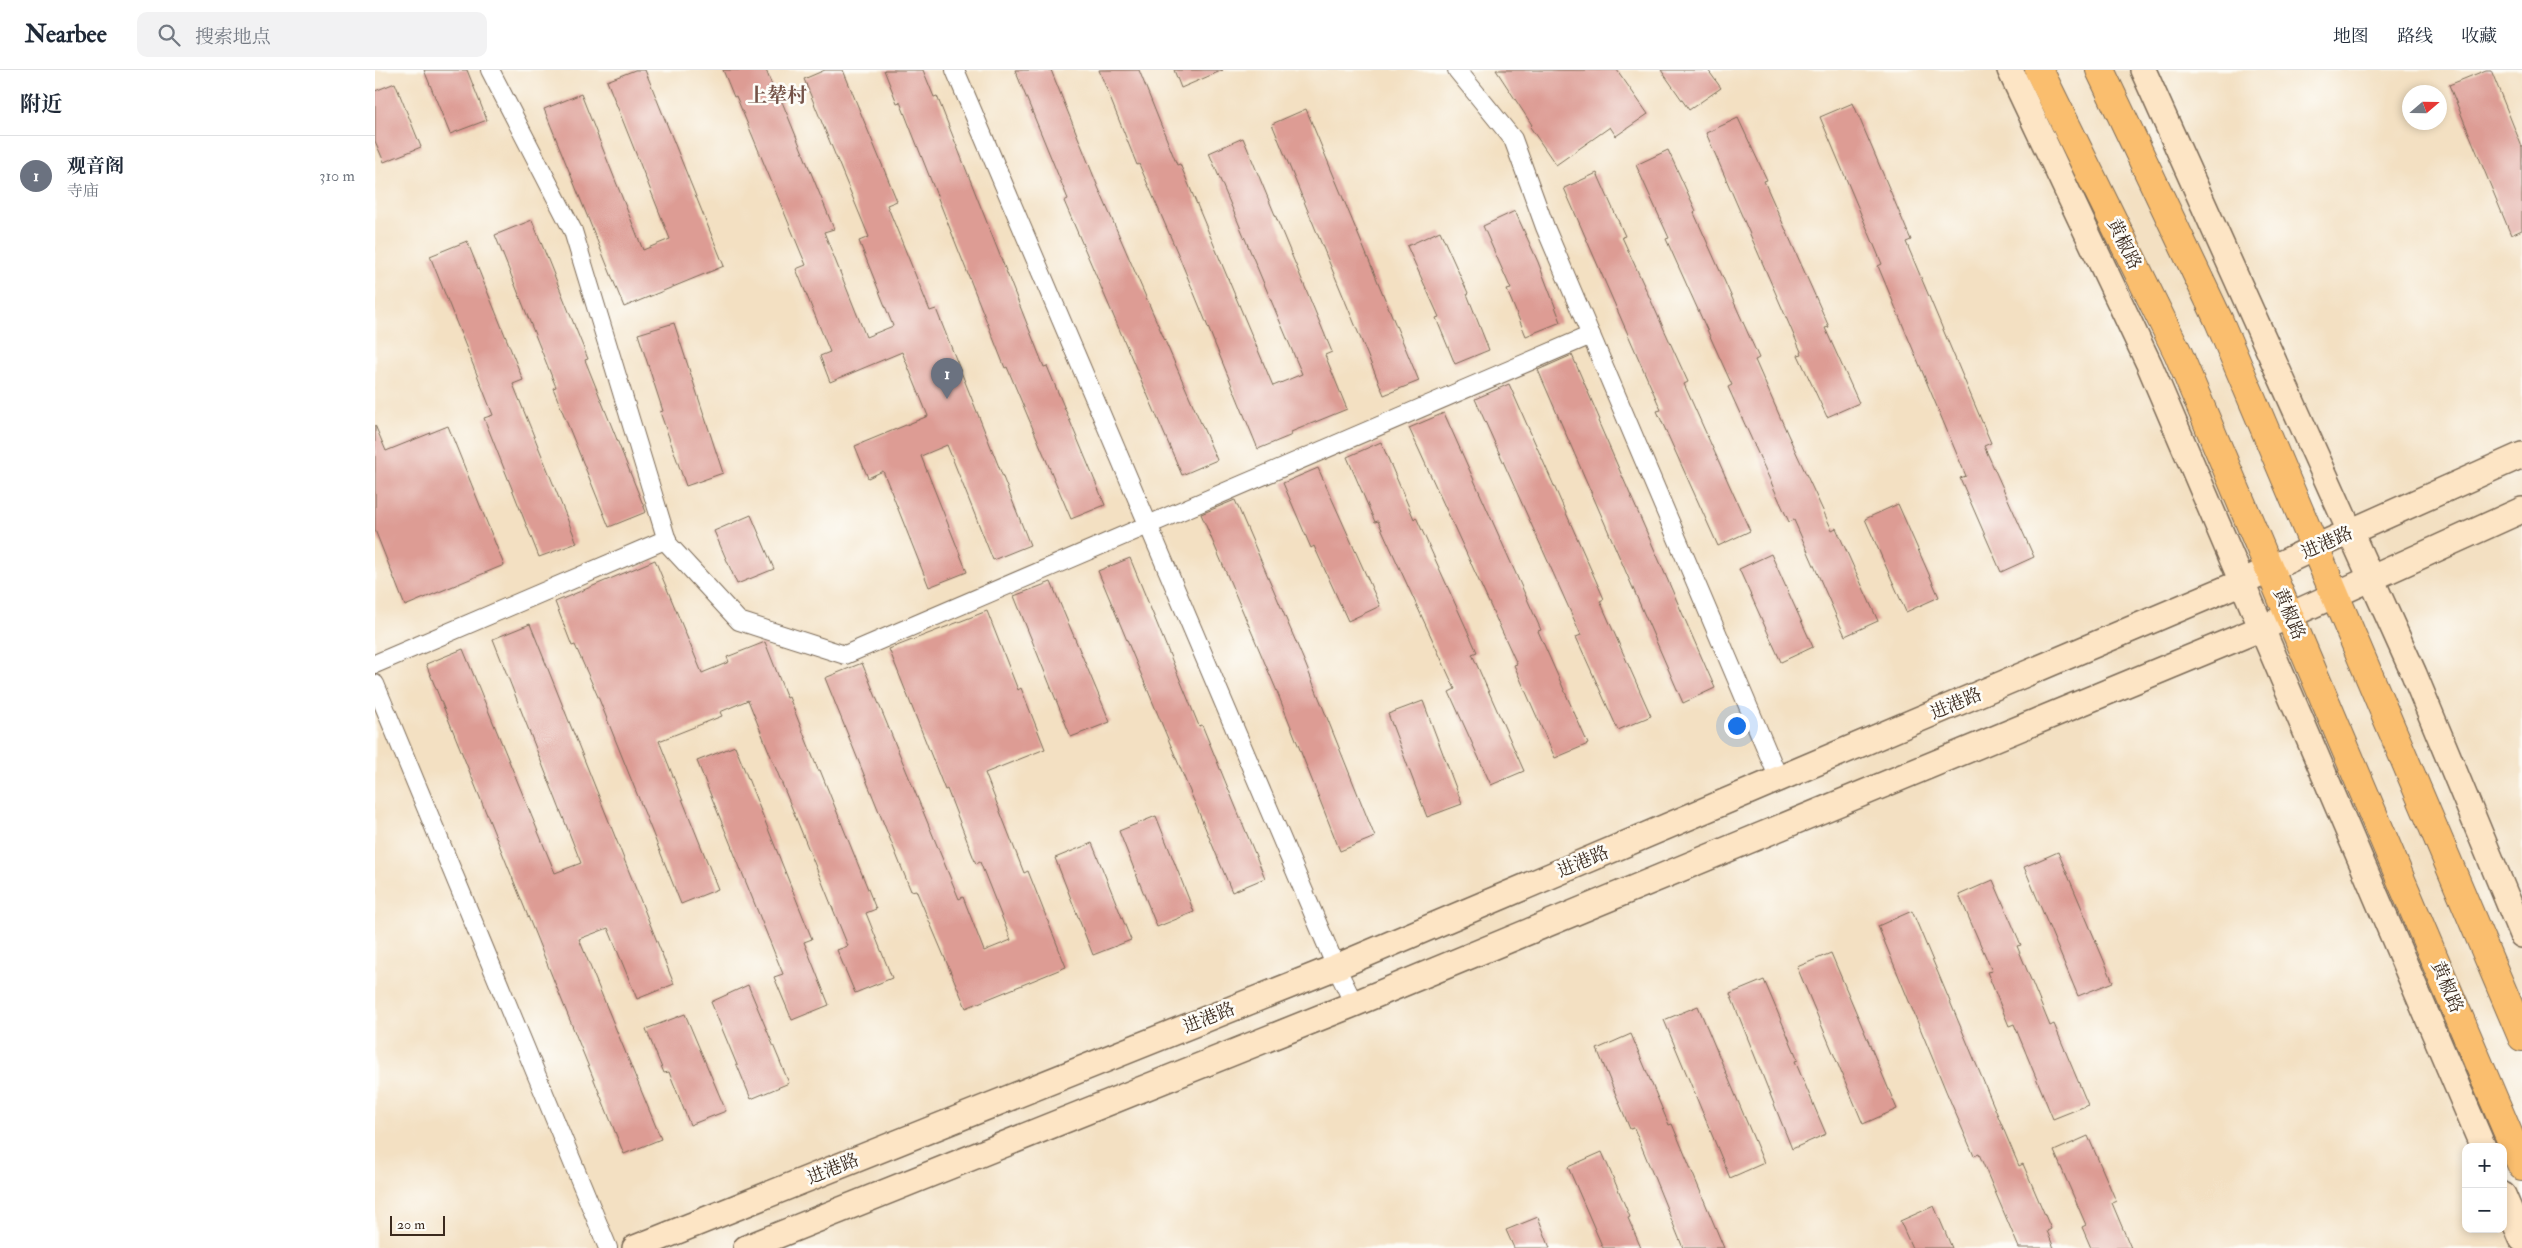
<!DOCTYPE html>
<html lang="zh">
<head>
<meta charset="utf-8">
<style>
	body { margin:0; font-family:"IM FELL Double Pica","Noto Serif SC",serif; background:#f2f2f3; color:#1f2937 }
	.controls { position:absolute; right:15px; bottom:15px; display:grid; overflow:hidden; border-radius:10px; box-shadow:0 2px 8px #0003 }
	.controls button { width:45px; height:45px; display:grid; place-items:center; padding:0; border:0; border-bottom:1px solid #e0e1e3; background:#fff; color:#1f2937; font:25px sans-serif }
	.compass { position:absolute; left:2027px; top:15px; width:45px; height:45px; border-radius:50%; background:#fff; box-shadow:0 2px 8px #0003; rotate:70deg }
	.scale { position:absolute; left:15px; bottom:12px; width:55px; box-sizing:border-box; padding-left:5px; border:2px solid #3b2a1e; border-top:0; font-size:14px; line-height:18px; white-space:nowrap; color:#3b2a1e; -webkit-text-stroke:4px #fdfcf7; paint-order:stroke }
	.you { position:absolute; left:1361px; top:655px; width:18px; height:18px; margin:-12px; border:4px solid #fff; border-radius:50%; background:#1a73e8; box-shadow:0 0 0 8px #1a73e833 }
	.badge { display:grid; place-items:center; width:32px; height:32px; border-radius:50%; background:#111827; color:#fff; font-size:16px; font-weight:700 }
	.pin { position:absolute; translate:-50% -41px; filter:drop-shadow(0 1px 2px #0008) }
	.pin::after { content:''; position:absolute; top:26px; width:18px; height:15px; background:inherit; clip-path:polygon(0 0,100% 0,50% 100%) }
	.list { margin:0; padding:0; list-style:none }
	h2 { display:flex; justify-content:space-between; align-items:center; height:65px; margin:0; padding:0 20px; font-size:21px }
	h2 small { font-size:16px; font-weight:400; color:#747a83 }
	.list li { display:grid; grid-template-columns:32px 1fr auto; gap:15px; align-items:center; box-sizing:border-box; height:80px; padding:0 20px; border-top:1px solid #e0e1e3 }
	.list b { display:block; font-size:19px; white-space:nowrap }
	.list p { margin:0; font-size:16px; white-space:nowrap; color:#747a83 }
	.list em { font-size:16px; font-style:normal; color:#747a83 }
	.icon { flex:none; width:28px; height:28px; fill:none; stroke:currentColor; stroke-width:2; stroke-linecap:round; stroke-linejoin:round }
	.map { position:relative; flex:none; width:2147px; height:1178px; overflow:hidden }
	header { display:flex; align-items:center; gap:30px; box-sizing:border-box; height:70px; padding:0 25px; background:#fff; border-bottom:1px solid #e0e1e3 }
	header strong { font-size:24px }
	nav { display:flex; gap:28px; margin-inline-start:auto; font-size:18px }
	.search { width:350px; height:45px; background:#f2f2f3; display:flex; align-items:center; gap:12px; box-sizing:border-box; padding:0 18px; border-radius:10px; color:#747a83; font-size:19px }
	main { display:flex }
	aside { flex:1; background:#fff }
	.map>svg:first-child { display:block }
	.building { fill:#dd9c94 }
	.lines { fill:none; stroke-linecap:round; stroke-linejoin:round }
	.street-casing { stroke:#7b6a57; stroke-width:20 }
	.secondary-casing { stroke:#7b6a57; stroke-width:28 }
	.primary-casing { stroke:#7b6a57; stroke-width:30 }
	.street { stroke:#fff; stroke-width:18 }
	.secondary { stroke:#fde5c5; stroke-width:25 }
	.primary { stroke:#fabe6e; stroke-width:28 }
	.labels { text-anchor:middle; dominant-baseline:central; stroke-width:5; stroke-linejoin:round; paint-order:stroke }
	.street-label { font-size:18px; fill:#3b2a1e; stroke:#fdfcf7 }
	.quarter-label { font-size:20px; font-weight:bold; fill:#745247; stroke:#fdfcf7 }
</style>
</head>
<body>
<header>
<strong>Nearbee</strong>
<div class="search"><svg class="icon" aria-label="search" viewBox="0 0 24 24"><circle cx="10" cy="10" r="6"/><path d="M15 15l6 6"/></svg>搜索地点</div>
<nav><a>地图</a><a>路线</a><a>收藏</a></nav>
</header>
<main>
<aside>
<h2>附近<small></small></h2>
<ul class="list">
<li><span class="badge" style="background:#6b7280">1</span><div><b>观音阁</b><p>寺庙</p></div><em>310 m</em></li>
</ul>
</aside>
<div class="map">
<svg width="2147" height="1178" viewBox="0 0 2147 1178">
	<rect width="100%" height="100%" fill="#fdfcf7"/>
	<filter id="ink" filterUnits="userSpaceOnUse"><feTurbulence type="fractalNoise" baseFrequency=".02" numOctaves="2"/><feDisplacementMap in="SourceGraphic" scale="10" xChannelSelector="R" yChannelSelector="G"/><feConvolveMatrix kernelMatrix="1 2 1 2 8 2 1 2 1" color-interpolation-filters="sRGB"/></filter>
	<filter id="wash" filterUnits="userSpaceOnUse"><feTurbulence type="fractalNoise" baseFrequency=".0096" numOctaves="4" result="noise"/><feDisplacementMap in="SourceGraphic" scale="20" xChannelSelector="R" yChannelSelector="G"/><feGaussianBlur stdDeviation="1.12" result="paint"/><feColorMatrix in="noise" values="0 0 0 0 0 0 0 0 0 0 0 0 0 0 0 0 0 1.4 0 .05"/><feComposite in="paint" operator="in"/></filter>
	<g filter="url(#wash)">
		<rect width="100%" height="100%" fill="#f3e0c2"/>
		<g id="blocks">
			<!-- building -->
			<g class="building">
				<path d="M49,0H92L112,50L75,64Z"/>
				<path d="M260,0H270L349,196L249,237L169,39L206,24L268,180L295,169L232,11Z"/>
				<path d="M348,0H391L400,23L403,22L459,159L449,162L491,267L518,256L484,171L494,167L429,9L450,0H468L522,131L512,135L555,241L561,239L655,475L618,490L572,375L546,386L592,502L554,517L508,401L493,408L480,376L553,346L527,282L455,312L445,286L455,282L421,199L431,195L361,26L359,27Z"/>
				<path d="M509,0H548L559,27L562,26L669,297L672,296L730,435L696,449L632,297L630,298L525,32L522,33Z"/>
				<path d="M640,0H676L723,117L842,390L807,405L689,131L693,129Z"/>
				<path d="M724,0H764L802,95L805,94L898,316L927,304L834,83L868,68L957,282L950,285L972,339L916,362L917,365L883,379L803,184L764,94L762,95Z"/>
				<path d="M799,0H848L806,18Z"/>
				<path d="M1121,0H1242L1273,44L1241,66L1235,57L1181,95L1155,57L1157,55Z"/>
				<path d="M1286,0H1333L1346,18L1314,40Z"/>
				<path d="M2111,0H2116L2147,77V160L2136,165L2074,15Z"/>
				<path d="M20,13L46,77L9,92L0,71V21Z"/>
				<path d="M1478,33L1536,170L1531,172L1616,373L1609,376L1659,487L1626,502L1585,408L1591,406L1503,196L1507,194L1445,47Z"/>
				<path d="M931,39L1044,311L1009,325L897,54Z"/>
				<path d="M1363,48L1392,110L1389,111L1454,257L1450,258L1484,333L1452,347L1423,285L1427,284L1331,63Z"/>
				<path d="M1293,80L1321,141L1319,143L1384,288L1380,290L1413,365L1457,460L1461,458L1503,551L1470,566L1419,450L1414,452L1353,317L1357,315L1291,169L1294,168L1261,95Z"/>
				<path d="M1222,103L1250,166L1247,167L1313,312L1309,314L1375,461L1343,476L1282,341L1286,340L1189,118Z"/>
				<path d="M1140,141L1163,192L1186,252L1151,266L1132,220L1136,219L1108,156Z"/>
				<path d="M157,150L213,289L210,290L271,442L234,457L178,318L181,317L120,165Z"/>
				<path d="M1065,161L1093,223L1092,224L1114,280L1080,294L1061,248L1064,247L1032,176Z"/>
				<path d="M92,171L148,310L138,314L202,473L164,487L109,348L118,345L55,186Z"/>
				<path d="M299,253L348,403L311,416L285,342L288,341L263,264Z"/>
				<path d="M1197,285L1225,350L1223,351L1340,618L1308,633L1163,300Z"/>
				<path d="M1134,314L1229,529L1225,531L1276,646L1243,660L1201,567L1206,565L1100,329Z"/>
				<path d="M1069,343L1166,560L1163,561L1213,674L1180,688L1139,595L1142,594L1034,358Z"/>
				<path d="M0,355L11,381L73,356L129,495L30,536L0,460Z"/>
				<path d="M1006,372L1039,449L1041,447L1102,582L1097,584L1149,701L1116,715L1074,622L1080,619L1003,451L1000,452L972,387Z"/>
				<path d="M943,398L1005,536L973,551L939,476L936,478L908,413Z"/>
				<path d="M860,430L930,593L1000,767L965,781L901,619L826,444Z"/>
				<path d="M1523,434L1564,527L1531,542L1490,449Z"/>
				<path d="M376,445L399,499L362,514L339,461Z"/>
				<path d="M1396,484L1438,577L1406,592L1364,499Z"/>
				<path d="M755,488L824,656L827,655L890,808L857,822L723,501Z"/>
				<path d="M280,490L327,603L354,592L352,587L390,572L412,628L414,627L443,700H445L501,839L491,843L517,908L480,923L462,880L473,876L373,630L345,642L347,646L284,671L343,819L306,834L224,629L200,575L197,576L180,532Z"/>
				<path d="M676,512L735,652L696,667L639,526Z"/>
				<path d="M612,541L643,620L646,618L670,679L610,703L649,803L653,801L691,897L591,938L541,820L536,821L450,608L487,593L584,829L588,827L609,881L636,870L605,792L601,794L572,719L570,720L514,579Z"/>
				<path d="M155,554L299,914L262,929L233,858L204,869L286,1069L249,1084L51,594L88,579L180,803L206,793L118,569Z"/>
				<path d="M1048,631L1087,734L1052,747L1013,644Z"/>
				<path d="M360,676L437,869L429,872L454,935L417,950L399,907L408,904L322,691Z"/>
				<path d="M781,746L819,842L782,857L744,761Z"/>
				<path d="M717,773L756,870L718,885L680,788Z"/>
				<path d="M1683,782L1738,912L1703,926L1649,797Z"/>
				<path d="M1618,810L1646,875L1642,876L1675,956L1679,954L1713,1035L1678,1049L1639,954L1634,956L1612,902L1617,901L1584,825Z"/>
				<path d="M1537,841L1644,1096L1648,1094L1676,1159L1672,1161L1679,1178H1644L1604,1084L1599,1086L1571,1021L1503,856Z"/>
				<path d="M1456,883L1522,1039L1488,1054L1422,897Z"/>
				<path d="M1389,910L1423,990L1420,991L1451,1064L1417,1079L1355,924Z"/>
				<path d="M373,915L414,1013L376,1029L336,932Z"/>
				<path d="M1323,936L1389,1093L1355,1108L1289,950Z"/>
				<path d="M310,944L351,1041L315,1055L294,1002L289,1003L271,959Z"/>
				<path d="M1256,964L1294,1055L1297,1054L1349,1178H1308L1259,1058L1255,1059L1222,979Z"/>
				<path d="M1713,1066L1741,1131L1737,1133L1756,1178H1716L1707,1157L1711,1155L1679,1081Z"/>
				<path d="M1227,1082L1255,1147L1253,1148L1266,1178H1228L1193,1097Z"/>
				<path d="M1559,1136L1577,1178H1537L1525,1151Z"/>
				<path d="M1163,1147L1175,1178H1139L1131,1160Z"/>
			</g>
		</g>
	</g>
	<g filter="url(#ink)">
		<use href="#blocks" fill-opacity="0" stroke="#7b6a57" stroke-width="1"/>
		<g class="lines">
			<!-- street casing -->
			<g class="street-casing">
				<g id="street">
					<path d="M115,0L198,161L293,474L364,551L470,585L1216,265"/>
					<path d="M580,0L961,897L979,934"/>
					<path d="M1082,0L1138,69L1170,157L1404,709"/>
					<path d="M0,594L292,469"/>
					<path d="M0,614L233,1178"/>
				</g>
			</g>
			<!-- secondary casing -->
			<g class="secondary-casing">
				<g id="secondary">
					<path d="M1635,0L1774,294L2108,1077"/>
					<path d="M1768,0L2039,604L2147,865"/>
					<path d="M2128,1125L2147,1169"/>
					<path d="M260,1178L961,897L1867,512L1939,478L2147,385"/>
					<path d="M371,1178L979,934L1887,558L2147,440"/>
				</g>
			</g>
			<!-- primary casing -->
			<g class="primary-casing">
				<g id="primary">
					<path d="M1664,0L1803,283L2147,1096"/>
					<path d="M1725,0L1844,251L2147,967"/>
				</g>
			</g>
			<!-- street -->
			<use href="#street" class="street"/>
			<!-- secondary -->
			<use href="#secondary" class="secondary"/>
			<!-- primary -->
			<use href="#primary" class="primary"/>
		</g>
	</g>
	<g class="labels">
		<!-- street labels -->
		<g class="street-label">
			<text transform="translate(1749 174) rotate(64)">黄椒路</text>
			<text transform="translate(1952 473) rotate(-24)">进港路</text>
			<text transform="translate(1914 544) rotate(67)">黄椒路</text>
			<text transform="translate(1581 634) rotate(-23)">进港路</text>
			<text transform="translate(1208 792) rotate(-23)">进港路</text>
			<text transform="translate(2072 917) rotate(67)">黄椒路</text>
			<text transform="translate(834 948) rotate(-22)">进港路</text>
			<text transform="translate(458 1099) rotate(-22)">进港路</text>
		</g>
		<!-- quarter labels -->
		<g class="quarter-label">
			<text x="402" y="25">上辇村</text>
		</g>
	</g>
</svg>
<div class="controls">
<button>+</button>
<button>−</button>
</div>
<svg class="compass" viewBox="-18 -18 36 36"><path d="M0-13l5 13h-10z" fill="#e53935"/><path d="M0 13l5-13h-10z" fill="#747a83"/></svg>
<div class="scale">20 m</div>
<div class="you"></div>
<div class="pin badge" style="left:572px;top:329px;background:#6b7280">1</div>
</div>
</main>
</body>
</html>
